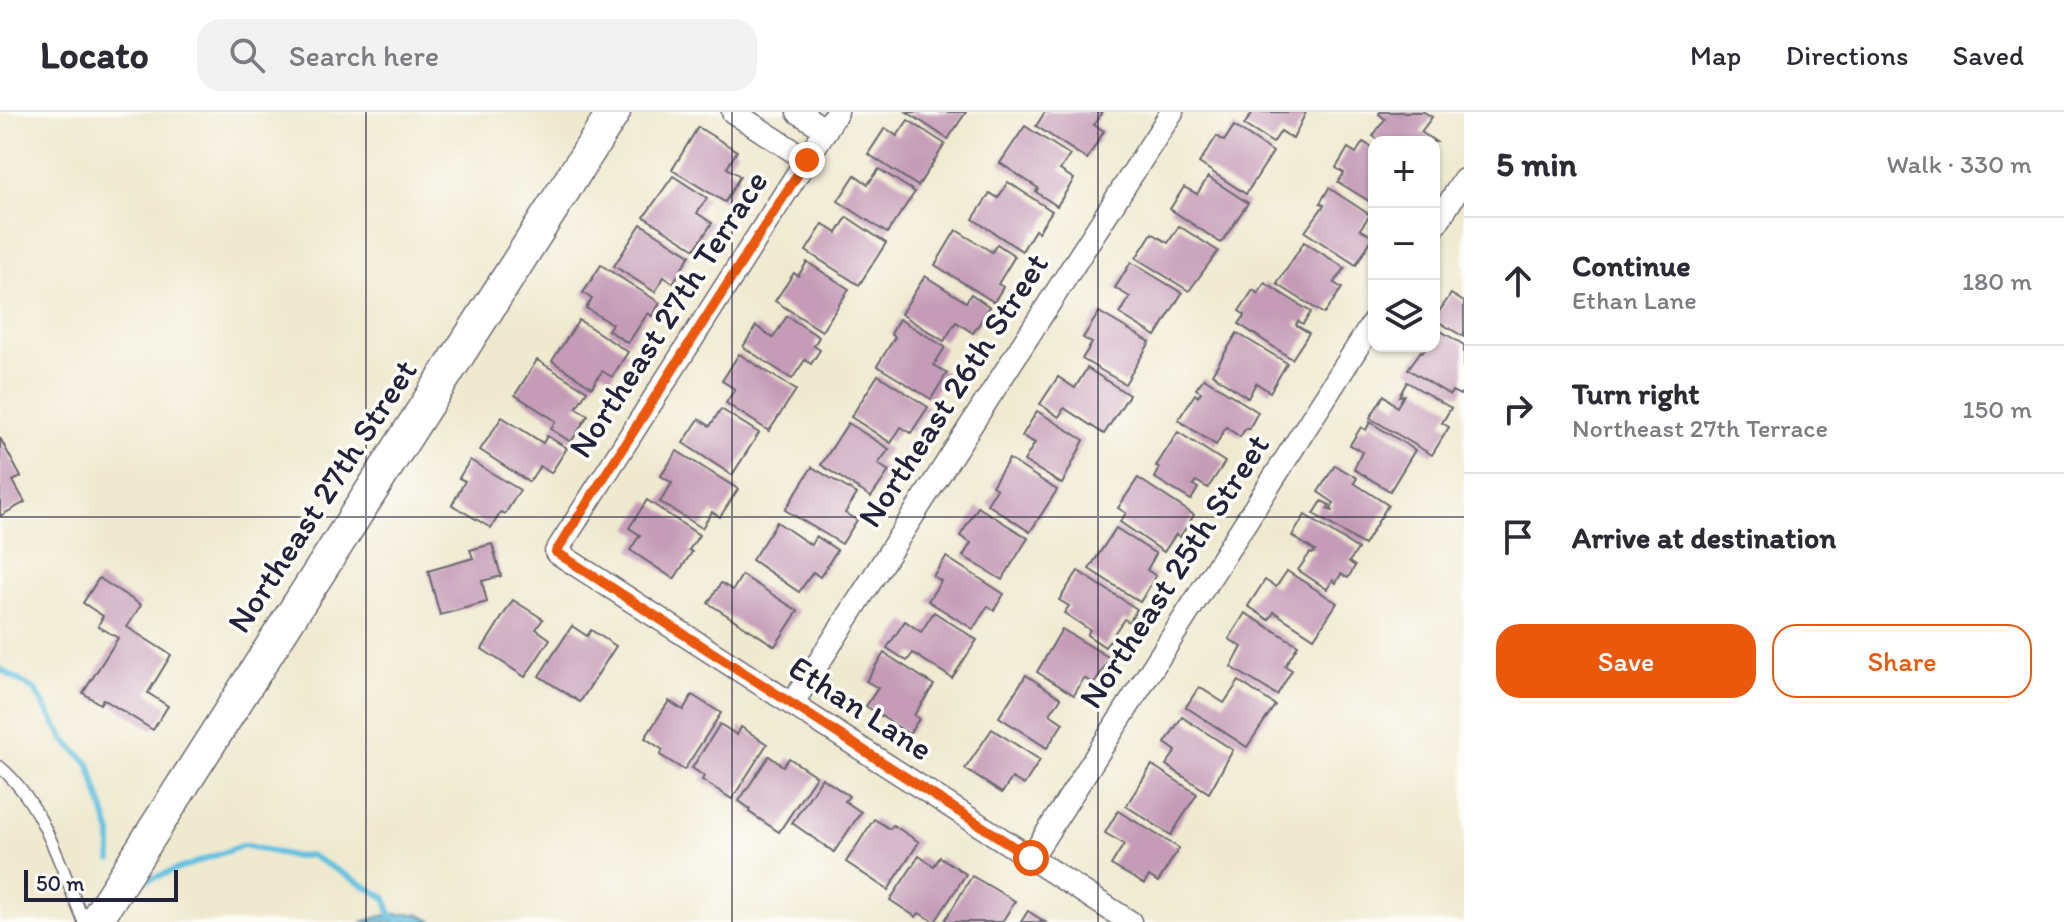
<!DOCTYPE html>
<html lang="en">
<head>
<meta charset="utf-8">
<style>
	body { margin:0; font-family:Itim,sans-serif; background:#f2f2f3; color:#2b2b33 }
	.controls { position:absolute; right:24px; top:24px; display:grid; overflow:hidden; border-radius:16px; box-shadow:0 2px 6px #0004 }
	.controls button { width:72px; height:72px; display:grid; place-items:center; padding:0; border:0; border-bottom:2px solid #e1e1e2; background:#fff; color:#2b2b33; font:40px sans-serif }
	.scale { position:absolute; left:24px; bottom:20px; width:154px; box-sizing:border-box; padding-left:8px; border:4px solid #22223b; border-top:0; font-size:22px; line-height:28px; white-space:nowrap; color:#22223b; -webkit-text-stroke:6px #fdfcf7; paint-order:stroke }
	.stop { position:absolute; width:24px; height:24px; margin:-18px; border:6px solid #ea580c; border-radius:50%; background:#fff }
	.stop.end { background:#ea580c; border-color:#fff; box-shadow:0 2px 8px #0008 }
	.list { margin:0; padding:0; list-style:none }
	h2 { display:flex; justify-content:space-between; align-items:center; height:104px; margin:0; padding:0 32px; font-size:34px }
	h2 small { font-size:26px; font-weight:400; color:#7c7c81 }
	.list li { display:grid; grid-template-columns:52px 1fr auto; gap:24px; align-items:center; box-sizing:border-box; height:128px; padding:0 32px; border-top:2px solid #e1e1e2 }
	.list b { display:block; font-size:30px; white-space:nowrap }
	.list p { margin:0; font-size:26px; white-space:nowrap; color:#7c7c81 }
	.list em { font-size:26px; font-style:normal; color:#7c7c81 }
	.actions { display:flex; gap:16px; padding:24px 32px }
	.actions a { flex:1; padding:18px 0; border:2px solid #ea580c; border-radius:24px; text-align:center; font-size:28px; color:#ea580c }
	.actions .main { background:#ea580c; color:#fff }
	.icon { flex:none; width:44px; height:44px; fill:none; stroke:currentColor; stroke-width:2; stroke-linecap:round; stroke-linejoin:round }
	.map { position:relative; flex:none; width:1464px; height:810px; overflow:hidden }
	header { display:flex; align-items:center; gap:48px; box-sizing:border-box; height:112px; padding:0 40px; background:#fff; border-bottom:2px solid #e1e1e2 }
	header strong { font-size:38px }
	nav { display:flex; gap:44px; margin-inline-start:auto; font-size:28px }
	.search { width:560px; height:72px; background:#f2f2f3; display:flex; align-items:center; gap:20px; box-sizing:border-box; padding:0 28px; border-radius:24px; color:#7c7c81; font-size:30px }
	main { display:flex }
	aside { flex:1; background:#fff }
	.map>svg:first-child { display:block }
	.water { fill:#62c1e0; stroke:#42728e; stroke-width:2 }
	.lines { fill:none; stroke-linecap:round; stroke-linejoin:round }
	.stream { stroke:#62c1e0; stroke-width:6 }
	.building { fill:#c59bb7 }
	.lane-casing { stroke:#6a686f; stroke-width:14 }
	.street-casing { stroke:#6a686f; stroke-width:25 }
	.secondary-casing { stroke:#6a686f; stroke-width:35 }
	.lane { stroke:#fff; stroke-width:11 }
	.street { stroke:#fff; stroke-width:22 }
	.secondary { stroke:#fff; stroke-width:32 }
	.route { stroke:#ea580c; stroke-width:10 }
	.grid { fill:none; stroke:#22223b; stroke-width:2; stroke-opacity:0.55 }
	.labels { text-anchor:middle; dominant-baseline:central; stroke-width:7; stroke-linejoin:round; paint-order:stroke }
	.street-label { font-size:34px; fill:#22223b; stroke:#fdfcf7 }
</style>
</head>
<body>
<header>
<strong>Locato</strong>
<div class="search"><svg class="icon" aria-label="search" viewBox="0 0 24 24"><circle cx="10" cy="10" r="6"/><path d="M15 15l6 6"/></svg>Search here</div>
<nav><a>Map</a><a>Directions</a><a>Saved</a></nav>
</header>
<main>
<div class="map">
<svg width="1464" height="810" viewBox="0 0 1464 810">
	<rect width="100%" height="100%" fill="#fdfcf7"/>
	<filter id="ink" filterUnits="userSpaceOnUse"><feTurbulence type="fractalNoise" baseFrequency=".0125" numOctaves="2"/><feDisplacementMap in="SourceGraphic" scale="16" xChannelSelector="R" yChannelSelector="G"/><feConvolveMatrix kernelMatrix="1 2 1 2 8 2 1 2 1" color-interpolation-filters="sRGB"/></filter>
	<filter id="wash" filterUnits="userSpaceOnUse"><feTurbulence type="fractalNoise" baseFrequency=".006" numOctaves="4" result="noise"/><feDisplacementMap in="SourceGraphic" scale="32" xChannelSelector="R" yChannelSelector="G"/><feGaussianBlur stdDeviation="1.8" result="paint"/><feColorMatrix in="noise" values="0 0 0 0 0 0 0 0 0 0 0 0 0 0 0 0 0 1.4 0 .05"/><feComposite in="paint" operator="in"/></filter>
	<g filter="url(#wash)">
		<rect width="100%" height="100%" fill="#efe9cf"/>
		<!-- water -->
		<path class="water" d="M390,802H418L434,810H361Z"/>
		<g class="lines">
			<!-- stream -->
			<g class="stream">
				<path d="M0,557L35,578L64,627L89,652L111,722V748"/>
				<path d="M145,769L244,733L296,745L310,743L386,786L390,802L399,810"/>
			</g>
		</g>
		<g id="blocks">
			<!-- building -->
			<g class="building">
				<path d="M907,0H966L948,27Z"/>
				<path d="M1045,0H1102L1094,13L1104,19L1087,47L1036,14Z"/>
				<path d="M1253,0H1306L1293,27L1281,19L1273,31L1244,13Z"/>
				<path d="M1380,0H1424L1432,5L1421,20L1436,30H1382L1373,24L1385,7L1379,2Z"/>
				<path d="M908,8L945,32L918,74L868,42L885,16L897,24Z"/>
				<path d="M1025,14L1070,43L1060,58L1074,67L1057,94L1036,80L1038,76L1000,51Z"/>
				<path d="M1234,14L1273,40L1246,82L1199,51L1217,24L1224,29Z"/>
				<path d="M698,15L737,39L727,56L740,64L725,90L672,58Z"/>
				<path d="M1363,30L1374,36V92L1338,70L1344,61L1336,56L1348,36L1356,41Z"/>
				<path d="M879,57L915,80L887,121L838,89L855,63L868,72Z"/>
				<path d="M673,64L707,86L697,101L712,111L695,137L644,105Z"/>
				<path d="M1208,65L1248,91L1221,131L1170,97L1184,75L1197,82Z"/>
				<path d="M1008,70L1052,99L1038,120L1035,118L1022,139L973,107L990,81L998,86Z"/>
				<path d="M1329,76L1370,103L1360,117L1373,125L1356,153L1305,120L1324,93L1320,91Z"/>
				<path d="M847,105L886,131L859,173L806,139L823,112L837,121Z"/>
				<path d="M641,112L690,143L673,171L664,165L655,180L614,154Z"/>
				<path d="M1179,114L1218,139L1189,179L1136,146L1152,121L1168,131Z"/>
				<path d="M956,118L992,140L997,132L1015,144L998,172L1003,175L994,190L935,153Z"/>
				<path d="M1304,130L1345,156L1334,171L1342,176L1324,202L1277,172Z"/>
				<path d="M807,150L849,177L822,219L775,189L794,161L798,164Z"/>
				<path d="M1131,150L1182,181L1156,224L1120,202L1130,185L1115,176Z"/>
				<path d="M601,153L660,191L652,204L648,201L628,231L608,218L612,212L586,196L592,187L583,181Z"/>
				<path d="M925,164L966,190L971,182L990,195L973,221L956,210L944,229L901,202Z"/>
				<path d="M1265,171L1311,200L1303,212L1298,209L1296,213L1309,221L1292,247L1239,212L1245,203L1239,199L1253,178L1258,182Z"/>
				<path d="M1451,182L1464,190V225L1434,207Z"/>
				<path d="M1099,200L1150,230L1125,272L1082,247L1092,231L1083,226Z"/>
				<path d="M787,204L819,225L814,234L820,238L811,252L805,248L792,267L743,235L756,214L773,226Z"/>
				<path d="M899,207L945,235L934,253L947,261L931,287L877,254L895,225L891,222Z"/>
				<path d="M579,208L628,240L612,265L602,259L592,275L552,249Z"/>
				<path d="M1434,215L1464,233V277L1460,283L1452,279L1450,283L1408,257L1421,239L1423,240L1427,234H1434Z"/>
				<path d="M1237,221L1287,251L1270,280L1256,271L1248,286L1212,262Z"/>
				<path d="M739,242L796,278L769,319L726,291L735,277L722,269Z"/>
				<path d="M537,248L587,279L576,296L588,303L571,330L551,317L556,309L515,283Z"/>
				<path d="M1087,256L1129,283L1104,322L1064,296L1059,305L1040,292L1058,265L1075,276Z"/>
				<path d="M878,263L928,295L911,321L901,315L891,331L851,305Z"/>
				<path d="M1204,266L1258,300L1249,317H1245L1240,325L1226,315L1216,333L1178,308L1195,282L1198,285L1201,280L1196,277Z"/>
				<path d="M1407,270L1451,296L1442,311L1449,315L1432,343L1370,306L1384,283L1397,295L1404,283L1399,284Z"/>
				<path d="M721,297L759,321L732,363L683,331L699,307L710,314Z"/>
				<path d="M1037,299L1084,328L1062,372L1024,349L1035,331L1022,324Z"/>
				<path d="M502,305L543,331L547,324L567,336L551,361L540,354L529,370L480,338Z"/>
				<path d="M1370,310L1415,338L1390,379L1354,357L1362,340L1350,333L1361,315L1366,318Z"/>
				<path d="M848,311L889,337L878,352L889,359L871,385L821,353Z"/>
				<path d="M1178,320L1225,350L1208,376L1196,369L1193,373L1198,376L1191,388L1155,366L1160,356L1156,354Z"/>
				<path d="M0,326L21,365L13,369L25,390L0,404Z"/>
				<path d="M677,339L738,377L720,405L712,400L702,416L660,390L672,371L661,364Z"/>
				<path d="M1009,347L1057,378L1030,420L987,392L997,377L992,374Z"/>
				<path d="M470,348L520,378L505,402L501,400L491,416L452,393L465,369L459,366Z"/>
				<path d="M1335,353L1357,366L1354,371L1388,393L1364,433L1314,402L1322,389L1330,393L1327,397L1333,399L1331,397L1334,391L1318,380Z"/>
				<path d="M812,355L857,382L845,401L857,408L842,432L785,398Z"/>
				<path d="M1138,366L1194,403L1180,425L1176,422L1164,440L1120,410L1126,401L1118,396Z"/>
				<path d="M647,388L699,423L689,438L692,440L674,467L630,438L640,423L629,416Z"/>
				<path d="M978,395L1028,426L1002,468L963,444L971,431L960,424Z"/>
				<path d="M1305,403L1358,437L1349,450L1355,454L1348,466L1341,462L1336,471L1333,468L1327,477L1298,458L1310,441L1312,442L1315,439L1292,424Z"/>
				<path d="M777,410L811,433L816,424L837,438L820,465L813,460L799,480L752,448Z"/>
				<path d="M1116,416L1156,442L1147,458L1156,464L1140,490L1089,457Z"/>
				<path d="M492,432L501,464L482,469L487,490L440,503L428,459L473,446L470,438Z"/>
				<path d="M946,445L1004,482L994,498L988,494L973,517L928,489L941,469L933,464Z"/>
				<path d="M1078,459L1137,497L1129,510L1124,507L1105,535L1087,523L1090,518L1064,501L1069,494L1059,488Z"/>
				<path d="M1287,459L1337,491L1314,526L1274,500L1269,508L1248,494L1265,468L1276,475Z"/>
				<path d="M742,463L798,499L775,534L708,491L721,471L733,478Z"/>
				<path d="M99,466L141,493L127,515L171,543L148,581L168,594L153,618L103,587L100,592L83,581L118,526L98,514L103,504L83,491Z"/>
				<path d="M513,488L543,507L536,517L550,527L525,565L482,537Z"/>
				<path d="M934,500L977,528L952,566L913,541L907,549L887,536L905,509L921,520Z"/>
				<path d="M1245,501L1298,533L1285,554L1292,558L1277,583L1231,555L1242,535L1229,527Z"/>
				<path d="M572,514L587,524L591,518L616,534L580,590L539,564Z"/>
				<path d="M1062,517L1110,546L1094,572L1084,566L1074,583L1037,560Z"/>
				<path d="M884,541L934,573L914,603L919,607L909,622L866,594L878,576L866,569Z"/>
				<path d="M1026,563L1061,586L1050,602L1063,611L1047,636L999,605Z"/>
				<path d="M1239,569L1275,593L1247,635L1186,595L1199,575L1224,591Z"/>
				<path d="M692,583L721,601L684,658L660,643L663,638L645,626L669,589L683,598Z"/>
				<path d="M1182,605L1233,638L1209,681L1166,653L1176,639L1165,631Z"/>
				<path d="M720,612L737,623L741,615L767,632L732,687L702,668L704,664L692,656Z"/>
				<path d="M992,617L1040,648L1024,673L1012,666L1002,681L965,657Z"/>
				<path d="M769,644L783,654L789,646L816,664L779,720L749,700L750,697L739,689Z"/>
				<path d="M1152,653L1197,682L1171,723L1126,694Z"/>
				<path d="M822,666L849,684L845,689L861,700L834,740L792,711Z"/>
				<path d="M1118,699L1179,736L1158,770L1149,764L1144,772L1111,753L1124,732L1105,721Z"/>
				<path d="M874,707L890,717L893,713L919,730L888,778L846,750Z"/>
				<path d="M919,744L934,754L940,745L966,762L935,810L919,801L916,805L890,788Z"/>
				<path d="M972,764L1015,789L1002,810H944Z"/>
				<path d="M1028,799L1045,810H1021Z"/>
			</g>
		</g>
	</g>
	<g filter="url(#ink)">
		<use href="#blocks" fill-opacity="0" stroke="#6a686f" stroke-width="2"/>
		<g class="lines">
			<!-- lane casing -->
			<g class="lane-casing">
				<path id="lane" d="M0,655C44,692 62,759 84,810"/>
			</g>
			<!-- street casing -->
			<g class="street-casing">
				<g id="street">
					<path d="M733,0L807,48"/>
					<path d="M798,0L826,18"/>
					<path d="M837,0L556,440L1130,810"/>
					<path d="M1434,115L1464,68"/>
					<path d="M792,592L1172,0"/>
					<path d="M1031,746L1374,209"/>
				</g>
			</g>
			<!-- secondary casing -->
			<g class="secondary-casing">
				<path id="secondary" d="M95,810L614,0"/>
			</g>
			<!-- lane -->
			<use href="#lane" class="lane"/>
			<!-- street -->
			<use href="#street" class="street"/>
			<!-- secondary -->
			<use href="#secondary" class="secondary"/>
		</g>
	</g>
	<g class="lines" filter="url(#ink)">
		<!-- route -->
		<path class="route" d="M807,48L556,440L1031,746"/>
	</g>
	<!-- grid -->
	<path class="grid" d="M366,0V810M732,0V810M1098,0V810M0,405H1464"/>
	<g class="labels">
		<!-- street labels -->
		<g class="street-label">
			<text transform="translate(668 202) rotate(-57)">Northeast 27th Terrace</text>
			<text transform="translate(953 278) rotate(-57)">Northeast 26th Street</text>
			<text transform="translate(322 384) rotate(-57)">Northeast 27th Street</text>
			<text transform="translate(1174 459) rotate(-57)">Northeast 25th Street</text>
			<text transform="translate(861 596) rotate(33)">Ethan Lane</text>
		</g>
	</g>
</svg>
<div class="controls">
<button>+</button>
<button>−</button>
<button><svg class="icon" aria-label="layers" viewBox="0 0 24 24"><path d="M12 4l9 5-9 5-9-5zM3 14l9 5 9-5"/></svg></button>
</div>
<div class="scale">50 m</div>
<div class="stop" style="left:1031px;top:746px"></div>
<div class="stop end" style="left:807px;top:48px"></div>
</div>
<aside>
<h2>5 min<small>Walk · 330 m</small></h2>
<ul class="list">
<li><svg class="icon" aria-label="ahead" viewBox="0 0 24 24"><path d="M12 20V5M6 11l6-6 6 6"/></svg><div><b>Continue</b><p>Ethan Lane</p></div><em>180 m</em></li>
<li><svg class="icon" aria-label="right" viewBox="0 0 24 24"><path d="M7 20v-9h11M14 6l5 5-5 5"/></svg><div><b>Turn right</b><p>Northeast 27th Terrace</p></div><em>150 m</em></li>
<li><svg class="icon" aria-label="arrive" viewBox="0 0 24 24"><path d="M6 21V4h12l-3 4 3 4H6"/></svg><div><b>Arrive at destination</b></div></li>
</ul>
<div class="actions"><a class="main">Save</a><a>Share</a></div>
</aside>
</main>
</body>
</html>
